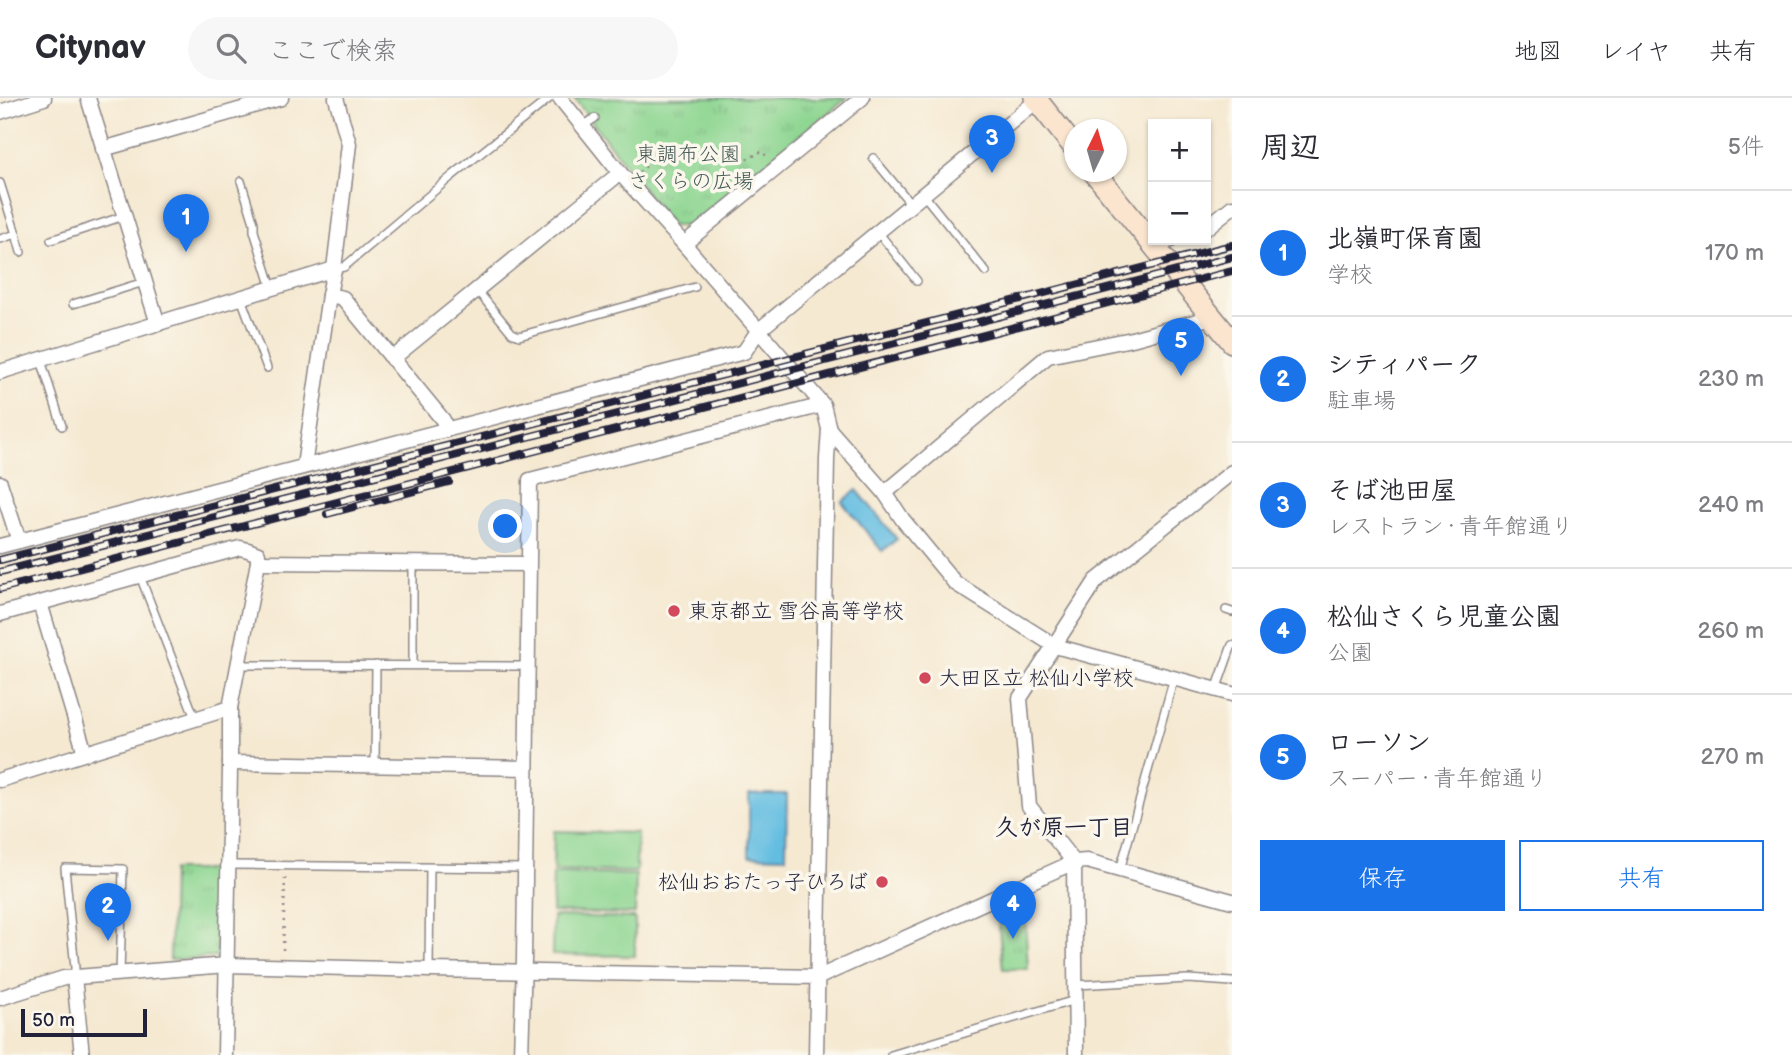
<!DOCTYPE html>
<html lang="ja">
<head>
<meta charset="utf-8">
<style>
	body { margin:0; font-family:"Balsamiq Sans","Klee One",sans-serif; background:#f7f7f7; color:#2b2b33 }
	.controls { position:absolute; right:21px; top:21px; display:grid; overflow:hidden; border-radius:0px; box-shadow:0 2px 5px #0004 }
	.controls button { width:63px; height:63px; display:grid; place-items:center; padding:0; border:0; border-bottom:2px solid #e1e1e2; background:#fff; color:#2b2b33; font:35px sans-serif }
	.compass { position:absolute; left:1064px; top:21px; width:63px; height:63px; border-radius:50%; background:#fff; box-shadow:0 2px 5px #0004; rotate:5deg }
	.scale { position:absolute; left:21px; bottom:18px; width:126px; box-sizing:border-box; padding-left:7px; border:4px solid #22223b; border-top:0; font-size:19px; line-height:24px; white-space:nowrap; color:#22223b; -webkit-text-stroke:5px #fbf7ec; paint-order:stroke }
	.you { position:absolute; left:506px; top:429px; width:24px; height:24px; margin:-18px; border:5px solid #fff; border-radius:50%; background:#1a73e8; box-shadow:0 0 0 10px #1a73e833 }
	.badge { display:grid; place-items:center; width:46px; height:46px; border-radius:50%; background:#1a73e8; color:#fff; font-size:23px; font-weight:700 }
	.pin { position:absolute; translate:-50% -58px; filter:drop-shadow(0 2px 4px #0008) }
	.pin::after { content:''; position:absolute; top:37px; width:24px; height:21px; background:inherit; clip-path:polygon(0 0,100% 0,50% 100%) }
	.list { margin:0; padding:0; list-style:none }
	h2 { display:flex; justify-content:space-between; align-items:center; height:91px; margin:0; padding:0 28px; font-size:30px }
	h2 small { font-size:23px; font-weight:400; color:#7c7c81 }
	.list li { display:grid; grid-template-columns:46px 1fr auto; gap:21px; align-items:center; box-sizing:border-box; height:126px; padding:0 28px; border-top:2px solid #e1e1e2 }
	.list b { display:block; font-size:26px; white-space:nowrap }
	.list p { margin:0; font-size:23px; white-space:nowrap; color:#7c7c81 }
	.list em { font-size:23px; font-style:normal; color:#7c7c81 }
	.actions { display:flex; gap:14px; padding:21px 28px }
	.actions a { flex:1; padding:16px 0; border:2px solid #1a73e8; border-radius:0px; text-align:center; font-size:24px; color:#1a73e8 }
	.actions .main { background:#1a73e8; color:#fff }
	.icon { flex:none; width:38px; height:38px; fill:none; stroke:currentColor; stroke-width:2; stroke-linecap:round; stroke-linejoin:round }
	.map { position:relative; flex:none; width:1232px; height:957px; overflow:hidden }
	header { display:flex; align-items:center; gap:42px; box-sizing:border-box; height:98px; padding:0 35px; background:#fff; border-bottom:2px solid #e1e1e2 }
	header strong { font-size:33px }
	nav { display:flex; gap:38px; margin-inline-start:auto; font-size:24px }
	.search { width:490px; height:63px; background:#f7f7f7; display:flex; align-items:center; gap:18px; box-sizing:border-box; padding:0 24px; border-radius:38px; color:#7c7c81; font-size:26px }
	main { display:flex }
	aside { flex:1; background:#fff }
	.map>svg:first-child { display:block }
	.park { fill:url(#park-tufts); stroke:#577c66; stroke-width:2 }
	.pitch { fill:#8cd590; stroke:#577c66; stroke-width:2 }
	.water { fill:#64bde1; stroke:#43708e; stroke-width:2 }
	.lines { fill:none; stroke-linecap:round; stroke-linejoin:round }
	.lane-casing { stroke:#8c8686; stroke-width:10 }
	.street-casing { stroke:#8c8686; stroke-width:17 }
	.secondary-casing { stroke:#8c8686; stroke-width:24 }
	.path { stroke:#8c8686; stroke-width:2.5; stroke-dasharray:2 5; stroke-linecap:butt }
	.lane { stroke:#fff; stroke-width:7 }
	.street { stroke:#fff; stroke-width:14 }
	.secondary { stroke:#fbe5cf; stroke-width:21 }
	.rail-casing { stroke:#22223b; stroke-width:8 }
	.rail { stroke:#fbf7ec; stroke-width:5; stroke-dasharray:16; stroke-linecap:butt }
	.poi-dot { fill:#d1495b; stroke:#fbf7ec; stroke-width:2.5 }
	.labels { text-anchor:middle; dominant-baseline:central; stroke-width:7; stroke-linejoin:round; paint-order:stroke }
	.park-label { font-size:21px; fill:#425854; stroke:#fbf7ec }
	.poi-label { font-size:21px; fill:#22223b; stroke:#fbf7ec; text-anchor:start }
	.neighbourhood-label { font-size:23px; font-weight:bold; fill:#22223b; stroke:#fbf7ec }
</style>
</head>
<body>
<header>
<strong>Citynav</strong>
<div class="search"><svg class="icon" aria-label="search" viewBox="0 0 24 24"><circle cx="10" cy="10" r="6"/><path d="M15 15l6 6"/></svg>ここで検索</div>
<nav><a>地図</a><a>レイヤ</a><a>共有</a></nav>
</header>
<main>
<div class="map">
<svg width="1232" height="957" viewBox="0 0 1232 957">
	<defs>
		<pattern id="park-tufts" width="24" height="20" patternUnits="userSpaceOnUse" patternTransform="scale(1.75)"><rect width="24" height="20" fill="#8cd590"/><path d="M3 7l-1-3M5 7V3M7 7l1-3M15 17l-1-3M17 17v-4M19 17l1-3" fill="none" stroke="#78b77d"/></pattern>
	</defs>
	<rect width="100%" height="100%" fill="#fbf7ec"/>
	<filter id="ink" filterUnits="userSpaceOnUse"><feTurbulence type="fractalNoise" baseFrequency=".0143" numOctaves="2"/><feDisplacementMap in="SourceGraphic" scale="14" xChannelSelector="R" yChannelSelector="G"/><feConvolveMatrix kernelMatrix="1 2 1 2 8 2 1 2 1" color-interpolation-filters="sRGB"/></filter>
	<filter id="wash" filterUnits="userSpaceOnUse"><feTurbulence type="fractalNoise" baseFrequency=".00686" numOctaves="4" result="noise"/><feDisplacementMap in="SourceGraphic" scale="28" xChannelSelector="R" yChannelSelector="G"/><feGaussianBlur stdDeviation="1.57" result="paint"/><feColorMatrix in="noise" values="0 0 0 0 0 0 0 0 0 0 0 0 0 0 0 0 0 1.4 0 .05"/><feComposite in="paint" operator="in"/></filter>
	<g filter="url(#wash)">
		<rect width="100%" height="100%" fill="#f5e9d2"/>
		<!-- park -->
		<g class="park">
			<path d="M574,0H847L689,128H672Z"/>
			<path d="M172,772H219L217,859L170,862Z"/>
			<path d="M1024,800L1028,871H1003L997,811Z"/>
		</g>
		<!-- pitch -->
		<g class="pitch">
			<path d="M554,733L637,735L636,774L553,772Z"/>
			<path d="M553,775L636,777L635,816L552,814Z"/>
			<path d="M553,818L635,820V858L552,857Z"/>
		</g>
		<!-- water -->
		<g class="water">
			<path d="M857,392L897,441L882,453L842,404Z"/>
			<path d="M749,696H787L786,759L749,758Z"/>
		</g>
	</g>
	<g filter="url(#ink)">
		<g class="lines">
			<!-- lane casing -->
			<g class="lane-casing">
				<g id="lane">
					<path d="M583,28L595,20"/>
					<path d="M873,60L911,106"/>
					<path d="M241,83L254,125V133L272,190"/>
					<path d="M0,85L16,136L0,141"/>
					<path d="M923,96L986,174"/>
					<path d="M878,134L917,183"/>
					<path d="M16,136L21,154"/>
					<path d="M51,142L124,118"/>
					<path d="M334,171L344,169L452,78L550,0"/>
					<path d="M476,191L512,235L519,238L695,189"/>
					<path d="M241,200L267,270"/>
					<path d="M73,206L144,184"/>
					<path d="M41,262L62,328"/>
					<path d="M413,465V567"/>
					<path d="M140,478L195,620"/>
					<path d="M1226,512L1232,514"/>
					<path d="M238,567L527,568"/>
					<path d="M1216,592L1232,547"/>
					<path d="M375,667L376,567"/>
					<path d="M228,767L525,770"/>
					<path d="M1120,772L1174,580"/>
					<path d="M429,872L430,770"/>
					<path d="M74,879L75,870L65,770L123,771L120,876"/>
					<path d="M1076,887L1188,881L1232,884"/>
					<path d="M891,957L1075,902"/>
				</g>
			</g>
			<!-- street casing -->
			<g class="street-casing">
				<g id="street">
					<path d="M88,0L158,226"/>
					<path d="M560,0L620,75L684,146L823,307L829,331L827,361L816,957"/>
					<path d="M0,14L44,0"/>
					<path d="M103,51L281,0"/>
					<path d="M1206,130L1232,109"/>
					<path d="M684,146L862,0"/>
					<path d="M1153,148L1171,142"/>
					<path d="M329,197L343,200L443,322L446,332"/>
					<path d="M392,261L620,75"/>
					<path d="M0,274L334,171"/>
					<path d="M829,331L885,395L903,422L955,485L1055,548L1232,596"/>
					<path d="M304,368L329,197L334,171L349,46L336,0"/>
					<path d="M0,385L19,443"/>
					<path d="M885,395L1048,258L1132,241L1212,219"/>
					<path d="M0,448L744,254L758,233L1040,0"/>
					<path d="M258,464L528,466"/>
					<path d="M40,505L85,655"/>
					<path d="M0,516L240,450L248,452L258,456V464L230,610V670L225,957"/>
					<path d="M230,665L526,670"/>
					<path d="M0,682L230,610"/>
					<path d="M74,879L82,957"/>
					<path d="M0,900L64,880L227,867L429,872L819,879L1074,764L1087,763L1232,803"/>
					<path d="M521,957L524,862L530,382L823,307"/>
					<path d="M1076,957L1074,764L1029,708L1020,600L1096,483L1232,374"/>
				</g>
			</g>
			<!-- secondary casing -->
			<g class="secondary-casing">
				<g id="secondary">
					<path d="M1035,0L1074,49"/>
					<path d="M1094,74L1232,244"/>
				</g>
			</g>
			<!-- path -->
			<g class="path">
				<path d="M639,74L664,53L673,48C683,52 687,58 697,58L702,53H709L712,60C734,63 742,66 762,53L766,58"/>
				<path d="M283,852L285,778"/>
			</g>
			<!-- lane -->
			<use href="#lane" class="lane"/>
			<!-- street -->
			<use href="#street" class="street"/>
			<!-- secondary -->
			<use href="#secondary" class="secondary"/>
			<!-- rail casing -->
			<g class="rail-casing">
				<g id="rail">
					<path d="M327,416L449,384"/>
					<path d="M0,462L1232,147"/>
					<path d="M0,474L1232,159"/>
					<path d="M0,491L1232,173"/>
				</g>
			</g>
			<!-- rail -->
			<use href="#rail" class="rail"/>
		</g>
	</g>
	<!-- markers -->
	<g class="poi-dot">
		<circle cx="674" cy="513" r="7"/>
		<circle cx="925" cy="580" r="7"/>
		<circle cx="882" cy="784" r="7"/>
	</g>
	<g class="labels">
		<!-- park labels -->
		<g class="park-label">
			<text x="688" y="56">東調布公園</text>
			<text x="691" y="83">さくらの広場</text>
		</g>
		<!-- poi labels -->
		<g class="poi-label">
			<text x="688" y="513">東京都立 雪谷高等学校</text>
			<text x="939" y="580">大田区立 松仙小学校</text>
			<text x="868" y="784" text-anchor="end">松仙おおたっ子ひろば</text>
		</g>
		<!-- neighbourhood labels -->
		<g class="neighbourhood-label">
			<text x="1064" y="730">久が原一丁目</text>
		</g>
	</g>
</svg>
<div class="controls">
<button>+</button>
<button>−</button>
</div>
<svg class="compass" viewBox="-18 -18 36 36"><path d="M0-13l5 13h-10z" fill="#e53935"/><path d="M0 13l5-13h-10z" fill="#7c7c81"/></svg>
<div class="scale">50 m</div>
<div class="you"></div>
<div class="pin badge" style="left:186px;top:154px">1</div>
<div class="pin badge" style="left:108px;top:843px">2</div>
<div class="pin badge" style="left:992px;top:75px">3</div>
<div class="pin badge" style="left:1013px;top:841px">4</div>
<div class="pin badge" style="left:1181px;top:278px">5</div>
</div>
<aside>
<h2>周辺<small>5件</small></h2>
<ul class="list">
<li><span class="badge">1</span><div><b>北嶺町保育園</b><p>学校</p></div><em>170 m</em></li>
<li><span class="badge">2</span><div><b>シティパーク</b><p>駐車場</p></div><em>230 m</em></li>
<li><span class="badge">3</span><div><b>そば池田屋</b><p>レストラン · 青年館通り</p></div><em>240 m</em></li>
<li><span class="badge">4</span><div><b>松仙さくら児童公園</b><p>公園</p></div><em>260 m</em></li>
<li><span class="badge">5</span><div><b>ローソン</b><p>スーパー · 青年館通り</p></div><em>270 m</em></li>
</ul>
<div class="actions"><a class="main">保存</a><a>共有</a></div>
</aside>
</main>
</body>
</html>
